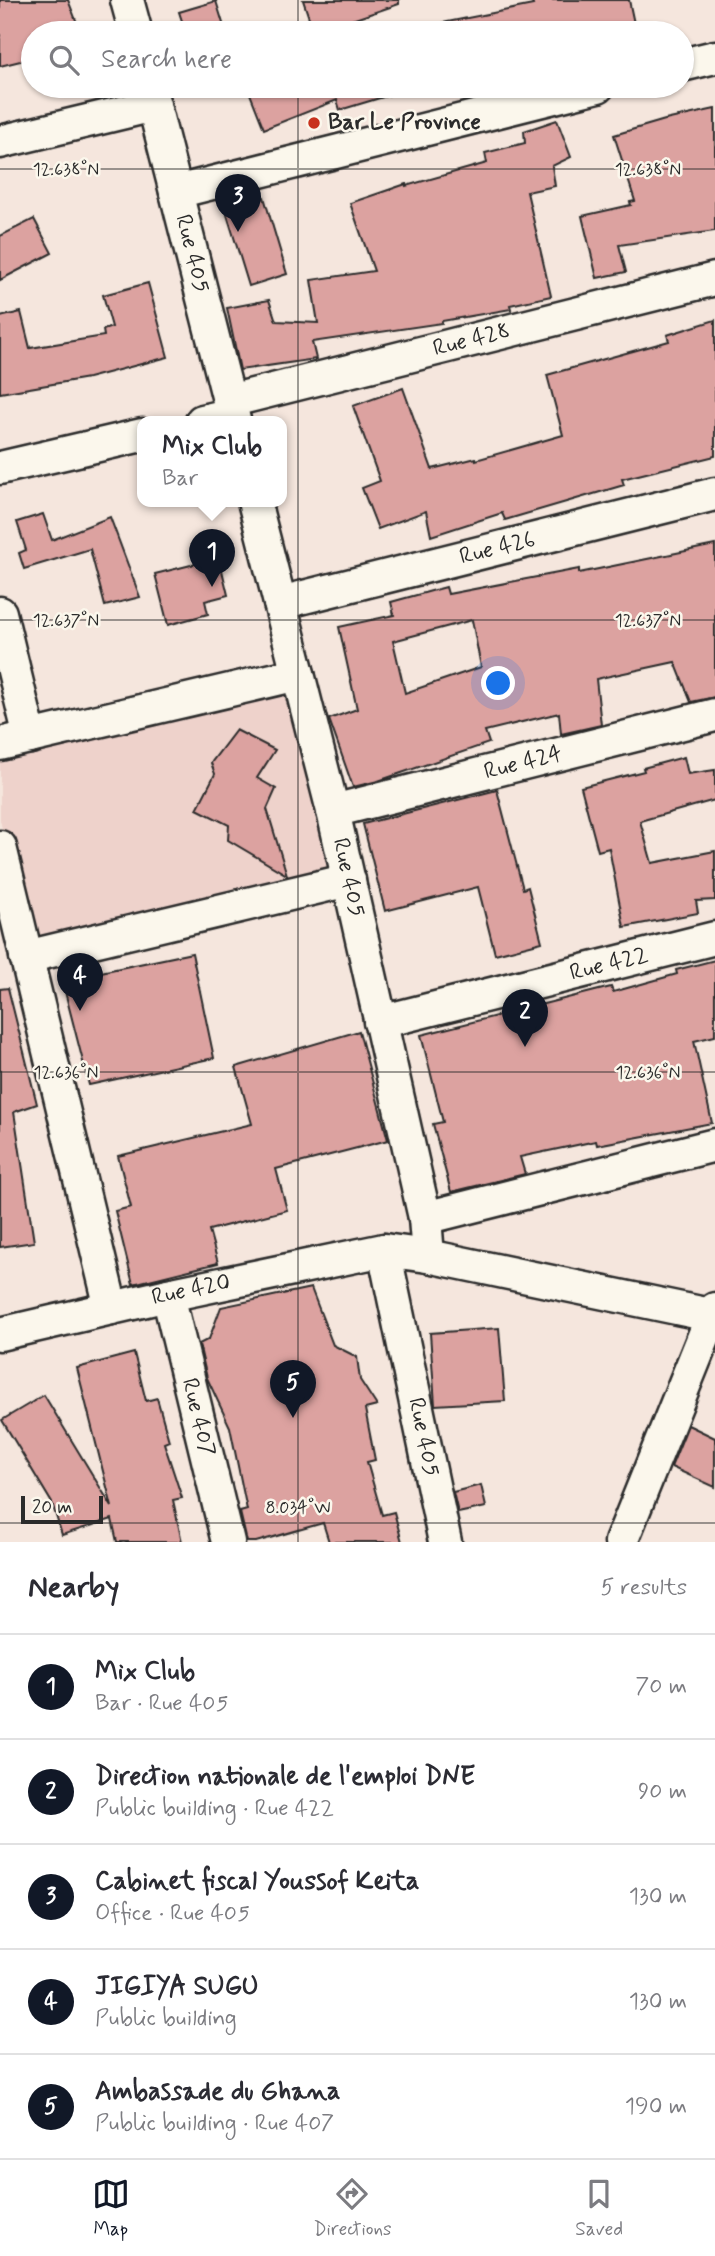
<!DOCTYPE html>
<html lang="en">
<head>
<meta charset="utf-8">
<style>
	body { margin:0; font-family:Mynerve,sans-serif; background:#f7f7f7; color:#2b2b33 }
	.scale { position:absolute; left:21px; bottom:18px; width:82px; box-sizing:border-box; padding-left:7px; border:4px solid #2b2b2b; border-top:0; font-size:19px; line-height:24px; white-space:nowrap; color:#2b2b2b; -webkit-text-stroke:5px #fbf7ec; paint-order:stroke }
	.you { position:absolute; left:499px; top:684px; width:24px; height:24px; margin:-18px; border:5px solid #fff; border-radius:50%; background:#1a73e8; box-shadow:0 0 0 10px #1a73e833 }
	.badge { display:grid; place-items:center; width:46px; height:46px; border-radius:50%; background:#111827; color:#fff; font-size:23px; font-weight:700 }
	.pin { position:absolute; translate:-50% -58px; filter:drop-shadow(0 2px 4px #0008) }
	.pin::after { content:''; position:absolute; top:37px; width:24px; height:21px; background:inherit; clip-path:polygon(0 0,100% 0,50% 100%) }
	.popup { position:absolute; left:137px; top:416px; width:150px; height:91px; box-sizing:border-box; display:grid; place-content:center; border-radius:14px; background:#fff; filter:drop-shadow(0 2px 5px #0005); font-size:23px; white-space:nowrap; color:#7c7c81 }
	.popup b { font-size:26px; color:#2b2b33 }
	.popup::after { content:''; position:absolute; left:50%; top:100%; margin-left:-14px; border:14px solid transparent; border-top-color:#fff }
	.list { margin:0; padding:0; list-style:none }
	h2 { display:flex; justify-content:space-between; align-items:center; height:91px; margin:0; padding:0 28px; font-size:30px }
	h2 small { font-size:23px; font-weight:400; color:#7c7c81 }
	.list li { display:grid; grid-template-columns:46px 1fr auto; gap:21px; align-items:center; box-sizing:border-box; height:105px; padding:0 28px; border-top:2px solid #e1e1e2 }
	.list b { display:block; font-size:26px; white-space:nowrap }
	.list p { margin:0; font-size:23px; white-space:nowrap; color:#7c7c81 }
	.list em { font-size:23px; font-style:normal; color:#7c7c81 }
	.icon { flex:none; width:38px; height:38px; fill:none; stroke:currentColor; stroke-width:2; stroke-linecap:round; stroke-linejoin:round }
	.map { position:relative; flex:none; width:715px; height:1542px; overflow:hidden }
	.search { position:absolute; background:#fff; box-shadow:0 2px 5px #0004; left:21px; right:21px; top:21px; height:77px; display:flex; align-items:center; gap:18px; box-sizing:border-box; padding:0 24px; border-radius:38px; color:#7c7c81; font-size:26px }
	.sheet { height:616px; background:#fff }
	nav { display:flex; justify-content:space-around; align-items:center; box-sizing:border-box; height:98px; border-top:2px solid #e1e1e2; background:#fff; font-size:19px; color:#7c7c81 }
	nav a { display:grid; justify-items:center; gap:4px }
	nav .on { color:#111827 }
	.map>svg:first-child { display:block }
	.built { fill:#eed2cb }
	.building { fill:#dca2a0; stroke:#2b2b2b; stroke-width:2; fill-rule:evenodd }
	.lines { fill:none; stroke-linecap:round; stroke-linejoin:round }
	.minor-casing { stroke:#2b2b2b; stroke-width:37 }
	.minor { stroke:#fbf7ec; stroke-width:32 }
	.ticks { fill:none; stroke:#2b2b2b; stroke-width:2; stroke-opacity:0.45 }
	.poi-dot { fill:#c8321e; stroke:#fbf7ec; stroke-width:2.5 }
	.labels { text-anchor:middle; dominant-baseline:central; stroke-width:5; stroke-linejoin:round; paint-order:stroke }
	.poi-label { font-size:23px; font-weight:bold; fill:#2b2b2b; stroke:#fbf7ec; text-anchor:start }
	.street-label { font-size:23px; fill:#2b2b2b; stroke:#fbf7ec }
	.ticks-label { font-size:18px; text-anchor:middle; fill:#2b2b2b; stroke:#fbf7ec; stroke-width:5; stroke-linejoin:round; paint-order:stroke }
</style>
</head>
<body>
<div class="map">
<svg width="715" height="1542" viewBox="0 0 715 1542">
	<rect width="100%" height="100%" fill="#f5e6dd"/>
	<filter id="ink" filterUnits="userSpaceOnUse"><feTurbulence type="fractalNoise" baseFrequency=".0143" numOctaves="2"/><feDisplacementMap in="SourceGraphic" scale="14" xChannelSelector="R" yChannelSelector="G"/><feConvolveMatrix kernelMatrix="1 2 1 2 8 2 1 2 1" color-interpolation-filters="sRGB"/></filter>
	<g filter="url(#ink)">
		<!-- built -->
		<path class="built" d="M286,682L336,875L31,948L0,820V751Z"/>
		<!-- building -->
		<g class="building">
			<path d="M0,0H68L81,33H33V58L0,66Z"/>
			<path d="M303,0H399V4L314,33Z"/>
			<path d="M531,0H629L636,33H593L592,27L571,33H443L442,23L533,5Z"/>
			<path d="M216,1L226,33H186L179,12Z"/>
			<path d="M247,86H402L403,91L340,110L337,100L264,129Z"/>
			<path d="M715,109V231L619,245L626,272L597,278L582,216L631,205L630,202L635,201L614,135L665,120Z"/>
			<path d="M557,120L571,157L552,166L555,186L527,192L551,296L510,305L511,309L442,321V323L312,342L316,359L240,370L227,308L269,300L276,321L318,323L311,280L374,271L350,203L406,184V186L487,163L485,153L525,143L524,131Z"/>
			<path d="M264,197L287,274L249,286L225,208Z"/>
			<path d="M34,219L52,253L0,280V236Z"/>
			<path d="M148,283L168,357L88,378L0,393V317L21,312L30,348L104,336L103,330L112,327L103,295Z"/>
			<path d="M715,320V456L622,479L624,485L505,520L502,513L431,536L426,511L378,529L362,488L380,481L353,406L403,388L432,469L476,458V460L563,435L547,375L669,341L667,335Z"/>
			<path d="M43,514L52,540L110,517L140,597L105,606L90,549L24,569L19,553L26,550L17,522Z"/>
			<path d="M715,545V697L691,702L675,662L596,679L601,725L561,734L559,713L485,731L489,743L378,781L353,787L329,719L357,709L339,627L394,615L391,602L446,587L448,594L579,569V573ZM472,620L481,667L405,693L393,641Z"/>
			<path d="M219,558L228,595L205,601L208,614L168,625L155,574Z"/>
			<path d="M236,730L275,750L257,778L276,789L267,809L287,875L228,840L229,825L197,809L215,774L211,763Z"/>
			<path d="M684,757L688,774L715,770V800L640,821L652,863L715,851V900L696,901L698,913L624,927L609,848L598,851L581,787L644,771L643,768Z"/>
			<path d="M497,790L523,889L528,887L542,942L495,954L478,887L385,911L363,824Z"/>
			<path d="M192,953L214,1058L89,1085L61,976L95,967L96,973Z"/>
			<path d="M715,960V1036L694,1041L712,1123L597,1145L596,1141L520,1157L525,1174L451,1192L433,1124L443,1122L421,1035L611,987L613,992L677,974L676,970Z"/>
			<path d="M8,988L37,1104L14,1112L34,1242L0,1247V989Z"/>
			<path d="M359,1031L388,1140L276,1169L287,1210L209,1230L218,1263L133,1284L115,1211L131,1207L118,1156L252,1124L236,1067Z"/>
			<path d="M311,1288L333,1345L357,1357L360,1380L377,1406L365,1409L375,1460L367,1462L382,1515L394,1512L402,1542H329L323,1523L256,1542H247L240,1512L247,1510L230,1427L207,1378L199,1344L209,1339L221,1307Z"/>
			<path d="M499,1328L505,1401L435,1405L430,1333Z"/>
			<path d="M134,1353L146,1401L157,1398L169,1441L164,1443L182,1498L173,1500L182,1542H117L112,1519L62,1535L52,1503L2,1420L44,1395L112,1507L77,1368Z"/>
			<path d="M688,1425L715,1438V1487L671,1467Z"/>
			<path d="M481,1485L486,1507L458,1513L453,1492Z"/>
		</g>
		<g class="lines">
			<!-- minor casing -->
			<g class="minor-casing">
				<g id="minor">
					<path d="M127,0L136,33"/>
					<path d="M682,65L715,57"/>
					<path id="s1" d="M149,86L234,420"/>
					<path d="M0,142L154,105"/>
					<path d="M176,192L598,86"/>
					<path id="s2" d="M229,401L715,279"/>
					<path d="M202,421L232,414"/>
					<path d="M0,468L142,435"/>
					<path id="s3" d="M254,501L333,811L425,1218L428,1256"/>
					<path id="s4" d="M280,603L715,494"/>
					<path d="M0,613L30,737"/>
					<path d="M0,744L298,674"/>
					<path id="s5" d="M333,811L715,715"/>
					<path d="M0,847L111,1308"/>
					<path d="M26,957L349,880"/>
					<path id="s6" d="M380,1022L715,938"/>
					<path d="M425,1218L715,1145"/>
					<path id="s7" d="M384,1250L445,1542"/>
					<path id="s8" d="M168,1295L228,1542"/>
					<path id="s9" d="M0,1334L168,1295L384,1250L428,1256L715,1316"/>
					<path d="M621,1542L715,1309"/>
				</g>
			</g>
			<!-- minor -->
			<use href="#minor" class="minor"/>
		</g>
	</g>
	<!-- ticks -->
	<path class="ticks" d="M298,0V33M298,86V1542M0,169H715M0,620H715M0,1072H715M0,1523H715"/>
	<!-- markers -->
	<circle class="poi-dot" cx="314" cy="123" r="7"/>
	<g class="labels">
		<!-- poi labels -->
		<g class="poi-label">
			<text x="328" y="123">Bar Le Province</text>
		</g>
		<!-- street labels -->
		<g class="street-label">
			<text stroke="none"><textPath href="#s1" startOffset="173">Rue 405</textPath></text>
			<text stroke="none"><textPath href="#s2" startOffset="250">Rue 428</textPath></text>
			<text stroke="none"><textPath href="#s4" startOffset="224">Rue 426</textPath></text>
			<text stroke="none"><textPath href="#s5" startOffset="196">Rue 424</textPath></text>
			<text stroke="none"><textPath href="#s3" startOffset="388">Rue 405</textPath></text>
			<text stroke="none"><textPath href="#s6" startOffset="236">Rue 422</textPath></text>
			<text stroke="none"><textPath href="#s9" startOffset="196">Rue 420</textPath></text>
			<text stroke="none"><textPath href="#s8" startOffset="126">Rue 407</textPath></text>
			<text stroke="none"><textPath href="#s7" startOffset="191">Rue 405</textPath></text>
		</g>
	</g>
	<g class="ticks-label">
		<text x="66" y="175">12.638°N</text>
		<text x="648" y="175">12.638°N</text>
		<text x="66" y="626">12.637°N</text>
		<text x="648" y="626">12.637°N</text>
		<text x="66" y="1078">12.636°N</text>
		<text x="648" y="1078">12.636°N</text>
		<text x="298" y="1513">8.034°W</text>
	</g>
</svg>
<div class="scale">20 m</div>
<div class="you"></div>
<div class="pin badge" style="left:212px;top:587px">1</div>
<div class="popup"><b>Mix Club</b>Bar</div>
<div class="pin badge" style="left:525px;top:1047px">2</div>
<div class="pin badge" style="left:238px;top:232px">3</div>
<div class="pin badge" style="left:80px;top:1011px">4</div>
<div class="pin badge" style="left:293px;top:1418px">5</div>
<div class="search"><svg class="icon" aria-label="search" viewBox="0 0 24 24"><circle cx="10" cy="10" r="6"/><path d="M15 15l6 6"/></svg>Search here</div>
</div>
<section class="sheet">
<h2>Nearby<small>5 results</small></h2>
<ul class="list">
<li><span class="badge">1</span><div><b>Mix Club</b><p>Bar · Rue 405</p></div><em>70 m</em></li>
<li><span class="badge">2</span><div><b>Direction nationale de l'emploi DNE</b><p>Public building · Rue 422</p></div><em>90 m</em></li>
<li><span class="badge">3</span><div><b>Cabinet fiscal Youssof Keita</b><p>Office · Rue 405</p></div><em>130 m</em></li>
<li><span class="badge">4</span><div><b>JIGIYA SUGU</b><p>Public building</p></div><em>130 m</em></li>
<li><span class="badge">5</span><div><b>Ambassade du Ghana</b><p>Public building · Rue 407</p></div><em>190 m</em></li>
</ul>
</section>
<nav>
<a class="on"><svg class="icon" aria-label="map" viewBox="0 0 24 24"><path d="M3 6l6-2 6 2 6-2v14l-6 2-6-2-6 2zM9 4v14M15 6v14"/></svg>Map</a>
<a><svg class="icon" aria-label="directions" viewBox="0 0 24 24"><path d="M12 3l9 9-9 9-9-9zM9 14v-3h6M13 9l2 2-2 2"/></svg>Directions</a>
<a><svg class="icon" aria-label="saved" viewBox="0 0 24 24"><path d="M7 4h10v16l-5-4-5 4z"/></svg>Saved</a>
</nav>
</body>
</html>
